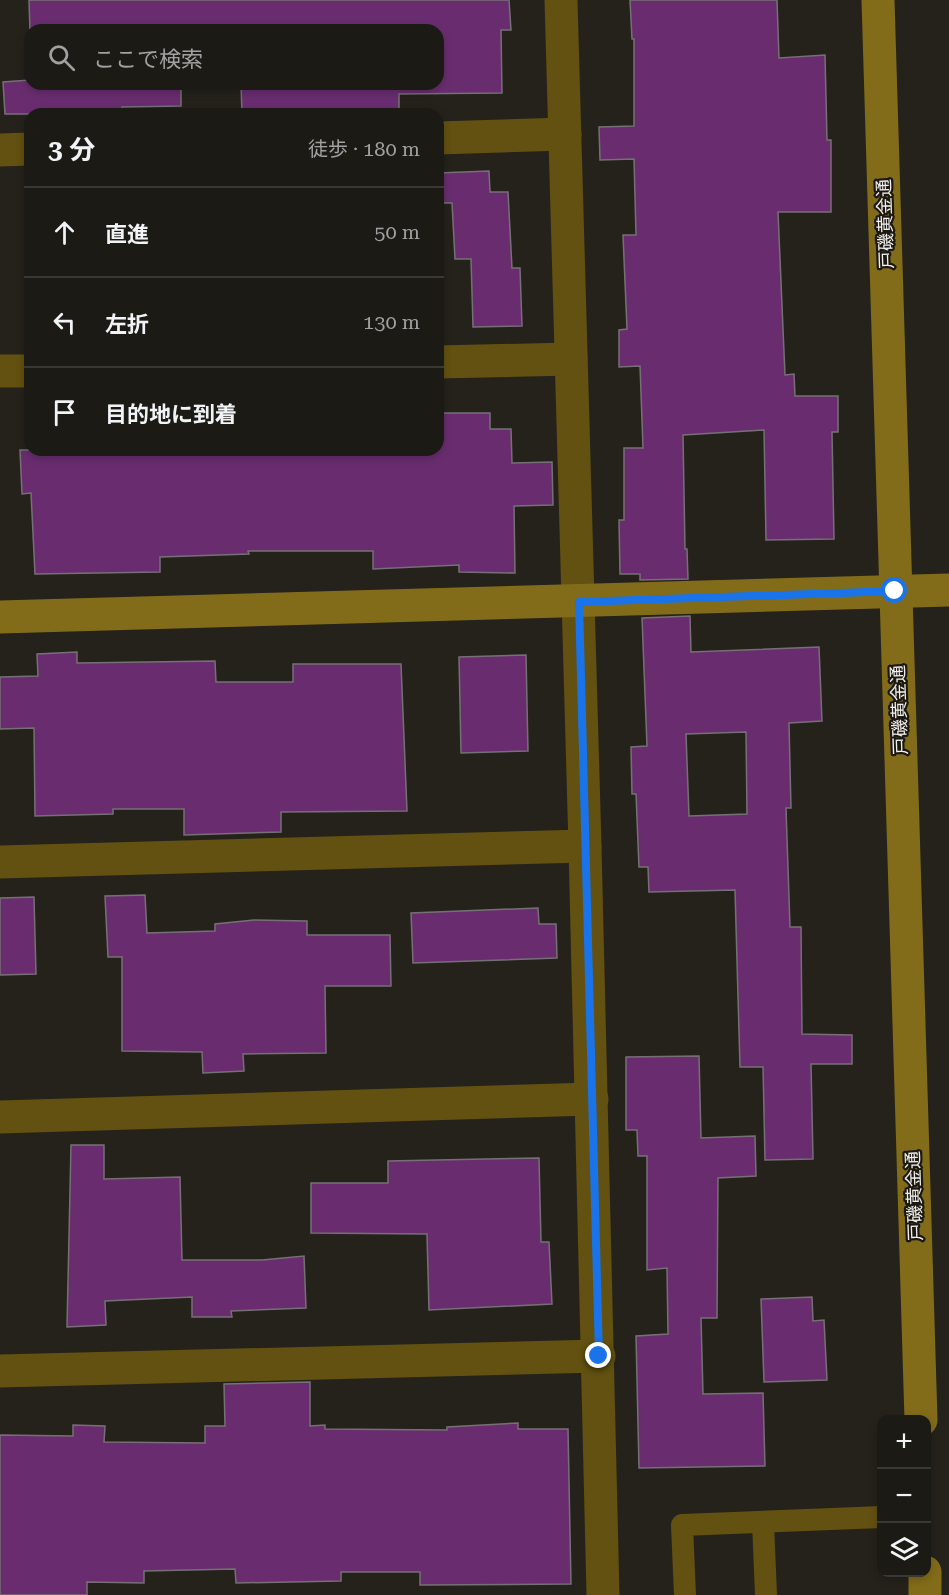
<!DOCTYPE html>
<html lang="ja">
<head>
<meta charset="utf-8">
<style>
	body { margin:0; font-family:"Roboto Serif","Noto Sans JP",serif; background:#24231d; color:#f1f3f6 }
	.controls { position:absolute; right:18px; bottom:18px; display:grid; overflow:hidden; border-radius:12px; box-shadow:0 3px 9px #0003 }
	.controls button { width:54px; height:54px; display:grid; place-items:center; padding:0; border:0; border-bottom:2px solid #393834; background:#1b1a14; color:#f1f3f6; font:30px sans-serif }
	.stop { position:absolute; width:18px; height:18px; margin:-14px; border:4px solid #1a73e8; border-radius:50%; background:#fff }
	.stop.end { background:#1a73e8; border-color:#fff; box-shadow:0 2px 6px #0008 }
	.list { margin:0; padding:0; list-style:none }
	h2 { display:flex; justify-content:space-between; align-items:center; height:78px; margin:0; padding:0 24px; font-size:26px }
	h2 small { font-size:20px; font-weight:400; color:#a0a1a0 }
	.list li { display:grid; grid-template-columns:39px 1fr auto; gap:18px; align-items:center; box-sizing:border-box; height:90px; padding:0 24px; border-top:2px solid #393834 }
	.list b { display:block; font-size:22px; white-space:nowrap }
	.list em { font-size:20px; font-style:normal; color:#a0a1a0 }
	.icon { flex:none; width:33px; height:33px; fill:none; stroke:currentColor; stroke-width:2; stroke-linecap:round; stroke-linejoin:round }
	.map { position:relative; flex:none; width:949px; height:1595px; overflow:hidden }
	.search { position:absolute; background:#1b1a14; box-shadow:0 3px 9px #0003; left:24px; top:24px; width:420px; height:66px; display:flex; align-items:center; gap:15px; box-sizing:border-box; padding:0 21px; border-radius:18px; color:#a0a1a0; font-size:22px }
	.panel { position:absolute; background:#1b1a14; box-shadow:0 3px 9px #0003; left:24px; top:108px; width:420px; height:348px; border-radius:18px }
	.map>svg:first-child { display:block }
	.building { fill:#692d6f; stroke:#767076; stroke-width:1.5; fill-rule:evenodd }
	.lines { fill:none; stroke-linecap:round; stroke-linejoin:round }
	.lane { stroke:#625110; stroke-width:22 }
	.street { stroke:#625110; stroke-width:33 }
	.secondary { stroke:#826c1a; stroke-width:33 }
	.route { stroke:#1a73e8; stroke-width:8 }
	.labels { text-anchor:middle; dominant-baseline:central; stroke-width:4.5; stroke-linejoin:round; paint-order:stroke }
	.street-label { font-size:18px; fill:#f2f0ec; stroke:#1b1812 }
</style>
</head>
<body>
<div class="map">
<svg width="949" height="1595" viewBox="0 0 949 1595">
	<rect width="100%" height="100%" fill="#24221b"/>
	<!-- building -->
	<g class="building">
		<path d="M29,0H509L511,30H501L502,93L399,94V114H242L241,84H438V30H30V33Z"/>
		<path d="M630,0H777L779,58L825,55L827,140H831V212H778L785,375L794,374L795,396H838V432H832L834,539L766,540L764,430L683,435L685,549H687L688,579L640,580V574H620L619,520H624V448H643L640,366L619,367V330L627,329L623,235H636L634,159L600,160L599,127L634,126V39H632Z"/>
		<path d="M30,80V84H181V106L122,107V114H5L3,82Z"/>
		<path d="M489,171L490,192H508L512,268H520L522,326L473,327L471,259H455L452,203H439L438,173Z"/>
		<path d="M438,413H490V429H511L512,463L552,462L553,505L514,506L515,573L459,572V565L373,569V551H248L249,554L160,557V572L35,574L31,493L22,494L20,450H438Z"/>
		<path d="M690,616L691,652L819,647L822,721L789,723L791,808H786L790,927H801L802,1034L852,1035V1064H811L813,1159L765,1160L763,1067H740L735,890L649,892L648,867H639L636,794H632L631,747L647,746L642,618ZM746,732L747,814L689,816L686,734Z"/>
		<path d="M77,652V663L215,661L216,682H293V664H401L407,811L281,812V832L184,835V809H113V814L35,816L34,728L0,729V677L38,676L37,654Z"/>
		<path d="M526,655L528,751L461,753L459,657Z"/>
		<path d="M145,895L147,933L215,931V924L254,920L307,921V935H390L391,986H325L326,1053L243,1054L244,1071L203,1073L202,1052L122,1051V957H108L105,896Z"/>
		<path d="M34,897L36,974L0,975V898Z"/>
		<path d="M538,908L539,924H556L557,958L413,963L411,913Z"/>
		<path d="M699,1056L701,1138L755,1136L756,1176L718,1178L717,1318H701L703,1394L763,1393L765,1466L639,1468L636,1336L668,1334L667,1268L647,1270V1156H638L637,1130H626V1057Z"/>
		<path d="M71,1145H104V1179L180,1177L182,1260H262L304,1256L306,1308L231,1311L232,1317H192V1297L105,1301L106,1325L67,1327Z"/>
		<path d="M539,1158L541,1242H549L552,1304L429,1310L427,1234L311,1233V1183H388V1161Z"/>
		<path d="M812,1297L813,1321L824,1320L827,1380L764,1382L761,1299Z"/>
		<path d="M310,1382V1426L325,1425V1429L447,1430V1427L518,1423V1429H568L571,1584L420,1585V1572H341V1581L236,1583L235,1569L144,1571V1583L87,1582V1595H0V1435L73,1436V1425L105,1426L104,1442L205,1443V1426H225L224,1384Z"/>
	</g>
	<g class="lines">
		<!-- lane -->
		<g class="lane">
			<path d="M763,1522L766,1595"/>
			<path d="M685,1595L682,1525L882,1517"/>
		</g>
		<!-- street -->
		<g class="street">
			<path d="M561,0L585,846L603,1595"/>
			<path d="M438,138L565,134"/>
			<path d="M0,150L30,149"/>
			<path d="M438,362L571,359"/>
			<path d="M0,371H30"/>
			<path d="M0,862L585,846"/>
			<path d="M0,1117L592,1099"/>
			<path d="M0,1371L599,1356"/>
		</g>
		<!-- secondary -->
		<g class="secondary">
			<path d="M878,0L921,1420"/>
			<path d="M0,617L949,590"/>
			<path d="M925,1572V1595"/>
		</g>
	</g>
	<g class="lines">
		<!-- route -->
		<path class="route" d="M599,1356L579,602L895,591"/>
	</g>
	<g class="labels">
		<!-- street labels -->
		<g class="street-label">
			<text transform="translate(885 224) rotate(-92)">戸磯黄金通</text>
			<text transform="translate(899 710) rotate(-92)">戸磯黄金通</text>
			<text transform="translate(914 1196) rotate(-92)">戸磯黄金通</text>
		</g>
	</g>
</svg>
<div class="controls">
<button>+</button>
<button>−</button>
<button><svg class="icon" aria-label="layers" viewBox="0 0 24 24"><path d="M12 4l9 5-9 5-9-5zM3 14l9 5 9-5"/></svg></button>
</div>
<div class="stop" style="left:895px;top:591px"></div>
<div class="stop end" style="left:599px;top:1356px"></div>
<div class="search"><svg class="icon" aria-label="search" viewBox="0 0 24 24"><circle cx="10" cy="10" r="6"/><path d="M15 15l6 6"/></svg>ここで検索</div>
<section class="panel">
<h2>3 分<small>徒歩 · 180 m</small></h2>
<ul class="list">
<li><svg class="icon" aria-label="ahead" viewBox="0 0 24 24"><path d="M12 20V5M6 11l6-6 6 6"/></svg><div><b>直進</b></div><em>50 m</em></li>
<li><svg class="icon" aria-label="left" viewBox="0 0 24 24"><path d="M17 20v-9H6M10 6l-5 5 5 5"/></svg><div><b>左折</b></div><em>130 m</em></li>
<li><svg class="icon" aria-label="arrive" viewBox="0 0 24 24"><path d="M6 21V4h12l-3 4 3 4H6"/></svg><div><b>目的地に到着</b></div></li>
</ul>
</section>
</div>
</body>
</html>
